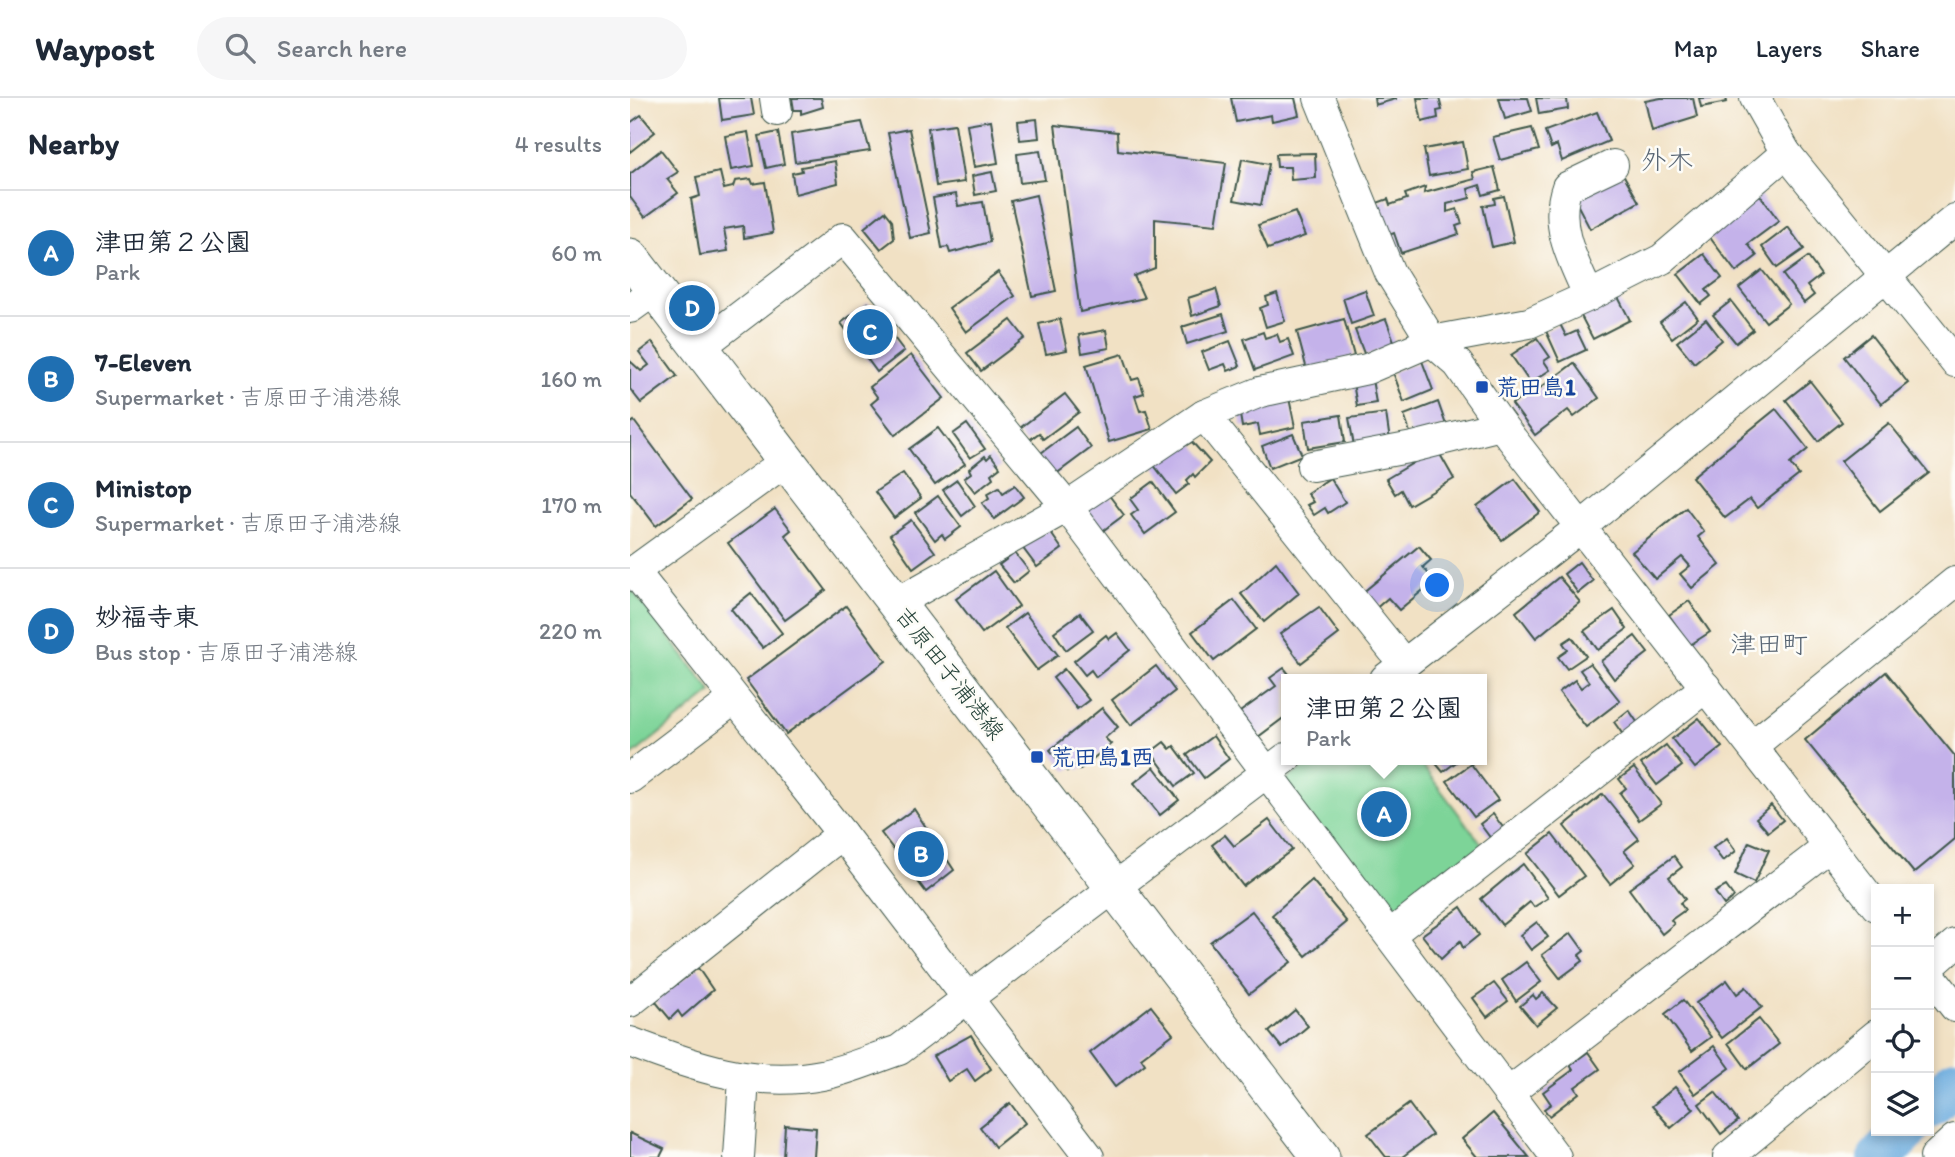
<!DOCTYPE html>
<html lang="en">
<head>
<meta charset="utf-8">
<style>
	body { margin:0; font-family:Itim,"Klee One",sans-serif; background:#f6f6f7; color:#1f2937 }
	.controls { position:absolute; right:21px; bottom:21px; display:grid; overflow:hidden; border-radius:0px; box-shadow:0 4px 10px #0003 }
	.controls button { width:63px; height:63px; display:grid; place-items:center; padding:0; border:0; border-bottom:2px solid #e0e1e3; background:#fff; color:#1f2937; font:35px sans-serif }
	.you { position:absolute; left:808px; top:488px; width:24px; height:24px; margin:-18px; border:5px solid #fff; border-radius:50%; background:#1a73e8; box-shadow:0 0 0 10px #1a73e833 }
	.badge { display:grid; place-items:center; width:46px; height:46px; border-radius:50%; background:#1f6fb2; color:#fff; font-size:23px; font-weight:700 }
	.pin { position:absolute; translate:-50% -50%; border:4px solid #fff; box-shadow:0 2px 7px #0006 }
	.popup { position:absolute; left:651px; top:576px; width:206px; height:91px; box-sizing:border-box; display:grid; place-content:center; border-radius:0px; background:#fff; filter:drop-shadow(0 2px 5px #0005); font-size:23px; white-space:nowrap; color:#747a83 }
	.popup b { font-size:26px; color:#1f2937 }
	.popup::after { content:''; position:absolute; left:50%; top:100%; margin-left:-14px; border:14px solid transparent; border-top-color:#fff }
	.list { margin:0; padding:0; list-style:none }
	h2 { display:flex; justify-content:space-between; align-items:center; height:91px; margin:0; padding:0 28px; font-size:30px }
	h2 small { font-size:23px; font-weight:400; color:#747a83 }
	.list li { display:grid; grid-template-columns:46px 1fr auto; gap:21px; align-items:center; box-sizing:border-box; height:126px; padding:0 28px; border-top:2px solid #e0e1e3 }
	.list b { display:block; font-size:26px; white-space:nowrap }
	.list p { margin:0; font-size:23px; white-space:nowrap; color:#747a83 }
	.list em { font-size:23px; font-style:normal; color:#747a83 }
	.icon { flex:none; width:38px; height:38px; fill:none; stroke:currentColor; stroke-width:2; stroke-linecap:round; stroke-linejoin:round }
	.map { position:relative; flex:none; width:1325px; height:1059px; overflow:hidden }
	header { display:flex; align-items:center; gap:42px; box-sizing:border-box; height:98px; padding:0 35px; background:#fff; border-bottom:2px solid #e0e1e3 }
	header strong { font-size:33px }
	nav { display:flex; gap:38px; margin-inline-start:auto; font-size:24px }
	.search { width:490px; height:63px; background:#f6f6f7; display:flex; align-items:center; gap:18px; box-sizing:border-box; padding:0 24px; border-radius:38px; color:#747a83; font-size:26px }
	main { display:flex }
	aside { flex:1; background:#fff }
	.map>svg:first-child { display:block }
	.green { fill:#7dd498; stroke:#4e8866; stroke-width:2 }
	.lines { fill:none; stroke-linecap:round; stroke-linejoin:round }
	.river { stroke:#6aabde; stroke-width:44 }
	.building { fill:#c4b2ea }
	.minor-casing { stroke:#3e564a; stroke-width:32 }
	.major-casing { stroke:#3e564a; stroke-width:39 }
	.minor { stroke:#fff; stroke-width:30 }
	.major { stroke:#fff; stroke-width:37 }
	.transit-dot { fill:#1a4fb4; stroke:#fdfcf7; stroke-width:2.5 }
	.labels { text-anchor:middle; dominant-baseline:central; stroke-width:5; stroke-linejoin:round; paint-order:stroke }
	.transit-label { font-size:23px; font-weight:bold; fill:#164399; stroke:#fdfcf7; text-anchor:start }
	.street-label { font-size:23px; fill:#1f3d34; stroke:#fdfcf7 }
	.quarter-label { font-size:26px; fill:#596674; stroke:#fdfcf7 }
</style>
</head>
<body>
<header>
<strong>Waypost</strong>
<div class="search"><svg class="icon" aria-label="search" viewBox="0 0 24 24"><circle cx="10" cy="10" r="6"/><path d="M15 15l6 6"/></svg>Search here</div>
<nav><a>Map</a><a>Layers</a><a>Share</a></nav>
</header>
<main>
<aside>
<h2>Nearby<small>4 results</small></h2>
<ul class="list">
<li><span class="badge">A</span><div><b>津田第２公園</b><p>Park</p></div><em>60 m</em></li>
<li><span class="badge">B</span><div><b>7-Eleven</b><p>Supermarket · 吉原田子浦港線</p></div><em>160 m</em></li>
<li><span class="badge">C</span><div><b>Ministop</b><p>Supermarket · 吉原田子浦港線</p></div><em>170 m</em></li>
<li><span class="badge">D</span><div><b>妙福寺東</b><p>Bus stop · 吉原田子浦港線</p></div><em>220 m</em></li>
</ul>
</aside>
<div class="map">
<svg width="1325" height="1059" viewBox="0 0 1325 1059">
	<rect width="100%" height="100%" fill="#fdfcf7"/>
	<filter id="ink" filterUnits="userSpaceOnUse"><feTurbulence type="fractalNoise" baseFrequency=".0143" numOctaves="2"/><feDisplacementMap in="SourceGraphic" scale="14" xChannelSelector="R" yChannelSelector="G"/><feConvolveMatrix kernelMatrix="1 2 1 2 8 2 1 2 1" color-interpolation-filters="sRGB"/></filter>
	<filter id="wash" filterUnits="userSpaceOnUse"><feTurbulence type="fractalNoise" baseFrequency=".00686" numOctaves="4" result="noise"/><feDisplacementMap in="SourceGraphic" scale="28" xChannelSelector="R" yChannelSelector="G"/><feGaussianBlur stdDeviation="1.57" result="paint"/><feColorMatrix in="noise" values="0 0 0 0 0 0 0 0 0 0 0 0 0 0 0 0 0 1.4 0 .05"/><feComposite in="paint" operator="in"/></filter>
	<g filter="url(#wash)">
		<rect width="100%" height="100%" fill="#f1e1c4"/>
		<!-- green -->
		<g class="green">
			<path d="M0,490L82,594L0,659Z"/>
			<path d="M683,662H788L854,749L758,822L654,684Z"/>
		</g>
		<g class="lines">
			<!-- river -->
			<g class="river">
				<path d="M1299,1009L1325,983"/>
				<path d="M1250,1059L1276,1033"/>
			</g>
		</g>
		<g id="blocks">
			<!-- building -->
			<g class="building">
				<path d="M89,0H121L124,17L92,22Z"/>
				<path d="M162,0H191L193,9L171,16V12H164Z"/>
				<path d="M601,0H665L669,17L642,23L641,17L606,24Z"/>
				<path d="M744,0H766V1L745,7Z"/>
				<path d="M787,0H809L812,12L807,13L808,20L792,24Z"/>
				<path d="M869,0H898L902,13L875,21Z"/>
				<path d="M906,0L937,1L938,11L909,16Z"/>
				<path d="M1031,0H1063L1067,19L1022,33L1015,3Z"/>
				<path d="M1069,0H1096L1097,4L1071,9Z"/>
				<path d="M967,14L979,43L932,63L927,47L921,50L915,33Z"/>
				<path d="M11,17L25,34L0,54V25Z"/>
				<path d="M407,21L409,40L390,42L388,23Z"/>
				<path d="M361,22L368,65L344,69L337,26Z"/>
				<path d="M232,24L240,53L165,64L161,36Z"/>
				<path d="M325,26L334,84L306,88L298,30Z"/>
				<path d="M425,27L487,34L488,52L596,65L586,127L525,121V170L504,178L514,200L450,214Z"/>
				<path d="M902,30L909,52L870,62L863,39Z"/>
				<path d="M279,31L301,135L280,140L258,35Z"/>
				<path d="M118,34L124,68L101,72L95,38Z"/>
				<path d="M148,34L154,66L136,70L129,38Z"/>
				<path d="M833,44L838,71L799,78L794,51Z"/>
				<path d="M31,52L48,74L37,81L48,95L15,119L0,99V76Z"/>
				<path d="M410,53L415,82L390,85L387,56Z"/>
				<path d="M685,55L686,80L661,82L660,69H647L646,56Z"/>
				<path d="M612,61L639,66L631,107L604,102Z"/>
				<path d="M205,63L208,85L165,96L162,75L172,73L171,69Z"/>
				<path d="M864,69L870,92L853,97L850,87L838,91L840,100L817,106V114L827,111L832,126L826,128L829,136L771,155L764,135L754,139L744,106L758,101L760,107L777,101L775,96L795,89L794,95L845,81L843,74Z"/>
				<path d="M90,74L94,91L103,89L105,83L121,81L123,86L135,84L143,135L114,140L113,128L94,131L98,153L70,157L61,101L70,98L66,79Z"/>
				<path d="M362,74L366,93L345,97L342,78Z"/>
				<path d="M993,76L1009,104L960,131L944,100Z"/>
				<path d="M326,96L328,108L353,104L360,144L320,155L318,149L312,150L303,100Z"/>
				<path d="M406,97L426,193L402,198L381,103Z"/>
				<path d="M1130,97L1149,123L1118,146L1127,158L1106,174L1078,137Z"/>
				<path d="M874,98L884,144L862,149L853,108L865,106L864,100Z"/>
				<path d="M255,113L262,122L264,141L251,151L234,130Z"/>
				<path d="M665,114L675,138L638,151L628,127Z"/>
				<path d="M1158,129L1174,151L1147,170L1132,149Z"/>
				<path d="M1074,156L1092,180L1076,192L1081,198L1071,206L1048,176Z"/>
				<path d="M1178,159L1191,177L1177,188L1184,197L1174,205L1153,177Z"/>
				<path d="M1132,172L1159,206L1136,224L1109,190Z"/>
				<path d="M368,174L385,198L336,234L319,210Z"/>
				<path d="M586,191L591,208L562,218L558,200Z"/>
				<path d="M735,192L744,218L721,226L713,200Z"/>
				<path d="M647,195L655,223L636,229L630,210L638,207L636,199Z"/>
				<path d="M987,197L1000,222L963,241L950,216Z"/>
				<path d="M1101,203L1123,232L1106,245L1083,217Z"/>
				<path d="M1056,204L1068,220L1042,240L1030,224Z"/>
				<path d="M238,205L274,253L247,274L211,225Z"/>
				<path d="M593,216L598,233L557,246L552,229Z"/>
				<path d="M430,221L437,252L416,256L409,226Z"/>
				<path d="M714,221L724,258L677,272L667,234Z"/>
				<path d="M756,221L765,246L735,258L725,232Z"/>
				<path d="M1076,221L1092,242L1064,265L1047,244Z"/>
				<path d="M381,222L395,240L351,273L337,255Z"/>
				<path d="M930,226L936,238L947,233L956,252L930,264L916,233Z"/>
				<path d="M476,232L479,250L452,255L449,237Z"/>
				<path d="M633,234L635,240L647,236L650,244L658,241L664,258L625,272L614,241Z"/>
				<path d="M1241,237L1278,285L1251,306L1214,259Z"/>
				<path d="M907,240L920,259L914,263L920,272L900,285L881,257Z"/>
				<path d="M600,243L610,268L598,273L595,266L579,272L572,254Z"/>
				<path d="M22,244L47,278L11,305L0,291V263L11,273L19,267L9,254Z"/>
				<path d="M493,256L502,282L509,280L514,295L505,298L510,313L516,312L522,331L479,344L456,267Z"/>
				<path d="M281,257L314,300L265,337L241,306L248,300L240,289Z"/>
				<path d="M792,263L803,292L774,304L763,274Z"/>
				<path d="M944,265L969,300L944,319L938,312L905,337L882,306L904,290L906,293Z"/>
				<path d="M742,281L746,305L727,308L723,285Z"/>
				<path d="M1180,283L1212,324L1188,343L1156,302Z"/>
				<path d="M435,296L449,314L413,341L409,335L395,345L386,333Z"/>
				<path d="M659,300L665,329L630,337L628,326L612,329L609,311Z"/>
				<path d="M808,304L816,327L782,340L774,317Z"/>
				<path d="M1146,311L1178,351L1160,366L1169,377L1127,410L1120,401L1095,420L1062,379Z"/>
				<path d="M756,315L760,343L724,348L719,320Z"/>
				<path d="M711,317L715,344L678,350L674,323Z"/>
				<path d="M4,323L62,401L26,428L0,394V326Z"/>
				<path d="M1259,325L1299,375L1250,413L1211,363Z"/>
				<path d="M337,326L355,351L340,360L323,336Z"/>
				<path d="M446,329L461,350L422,379L407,358Z"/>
				<path d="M308,330L335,366L305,387L279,351Z"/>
				<path d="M663,336L672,357L640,370L632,348Z"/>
				<path d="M562,344L580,364L565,379L563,376L557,382L559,386L546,396L523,366Z"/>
				<path d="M807,351L824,381L779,407L771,392L765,396L756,381Z"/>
				<path d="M361,357L370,369L361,376L363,380L345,394L334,380L341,375L339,371L355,358L357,361Z"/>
				<path d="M273,375L291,400L264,420L245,394Z"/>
				<path d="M700,380L715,404L698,415L695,410L684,417L677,407L683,404L677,395Z"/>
				<path d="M885,381L910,414L872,442L847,409Z"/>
				<path d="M327,382L345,408L332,418L313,392Z"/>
				<path d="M523,384L545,414L515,436L501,417L508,412L500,401Z"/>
				<path d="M385,387L394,399L364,421L352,405L359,400L357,396L369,389L373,395Z"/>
				<path d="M475,392L494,417L467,437L448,412Z"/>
				<path d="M308,398L331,429L315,441L312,436L305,442L285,415Z"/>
				<path d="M1056,410L1074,434L1068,439L1090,467L1062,490L1050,476L1060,468L1052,459L1025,481L1002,454Z"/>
				<path d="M145,411L161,432L155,437L196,492L155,522L98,445Z"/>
				<path d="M281,422L305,454L283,470L260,437Z"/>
				<path d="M418,431L432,451L407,469L392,449Z"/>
				<path d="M789,448L801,462L793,469L804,483L769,512L758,500L744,512L731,496Z"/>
				<path d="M385,455L399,473L384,485L369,467Z"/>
				<path d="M646,464L669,495L634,524L611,496Z"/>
				<path d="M949,464L963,483L948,495L934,476Z"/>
				<path d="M364,473L389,508L352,535L326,501Z"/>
				<path d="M929,479L950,504L906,540L886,514Z"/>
				<path d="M121,495L152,535L133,550L101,511Z"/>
				<path d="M604,502L626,531L584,563L562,534Z"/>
				<path d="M1059,503L1080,534L1060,547L1039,517Z"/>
				<path d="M216,508L256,563L156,636L116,582Z"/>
				<path d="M689,509L709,536L671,565L650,536Z"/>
				<path d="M984,512L997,531L968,552L954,533Z"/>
				<path d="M395,515L428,557L407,572L375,530Z"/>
				<path d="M450,515L463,532L436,552L424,534Z"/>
				<path d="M487,535L500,552L466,579L461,572L455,577L444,563L476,537L479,541Z"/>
				<path d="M1005,538L1018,555L984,581L971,563Z"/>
				<path d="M942,539L956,558L937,571L928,559L938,552L933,545Z"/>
				<path d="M960,565L990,603L956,629L929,594L945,582L951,590L959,584L950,572Z"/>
				<path d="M526,568L545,593L501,627L482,602Z"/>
				<path d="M654,570L663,581H656V618L628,639L610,614L646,588L640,580Z"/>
				<path d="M434,571L459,602L447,611L423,580Z"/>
				<path d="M1256,574L1325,658V741L1284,775L1175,642Z"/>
				<path d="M472,610L488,629L475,640L481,646L449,672L445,667L437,673L420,652Z"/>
				<path d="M999,612L1009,627L994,638L984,624Z"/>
				<path d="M1069,620L1092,649L1065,670L1042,641Z"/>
				<path d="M583,638L599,661L574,680L557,657Z"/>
				<path d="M534,644L540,651L544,648L564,675L546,688L521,654Z"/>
				<path d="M1036,647L1052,668L1027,687L1011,666Z"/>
				<path d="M803,662H829L813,674Z"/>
				<path d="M841,666L868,702L844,719L817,683Z"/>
				<path d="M524,669L549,702L530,717L504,685Z"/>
				<path d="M1004,670L1031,706L1009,722L990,695L996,690L989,681Z"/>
				<path d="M973,696L1009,741L994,753L1005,766L980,786L934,728Z"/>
				<path d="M1141,707L1153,722L1138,734L1126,720Z"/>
				<path d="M284,711L324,772L296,794L251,735Z"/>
				<path d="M863,716L875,732L862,742L850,726Z"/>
				<path d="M639,722L662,752L613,788L582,747L595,737L604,748Z"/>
				<path d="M922,736L954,778L929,797L897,756Z"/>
				<path d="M1097,740L1106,753L1093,763L1083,750Z"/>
				<path d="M1119,744L1139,752L1124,785L1105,776Z"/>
				<path d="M1044,758L1052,769L1039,779L1055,801L1050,805L1055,812L1041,822L1044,826L1032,836L999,791Z"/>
				<path d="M893,766L918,800L904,809L900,804L872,827L851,801Z"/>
				<path d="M682,782L717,824L676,858L642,817Z"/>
				<path d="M1096,788L1104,799L1094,807L1085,794Z"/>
				<path d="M831,809L849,837L833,850L830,843L811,861L792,837Z"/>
				<path d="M622,813L661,864L619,896L580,844Z"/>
				<path d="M907,824L918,839L901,852L890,837Z"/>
				<path d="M941,835L954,853L949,857L953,863L930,880L912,857Z"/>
				<path d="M896,864L911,884L886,903L872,882Z"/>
				<path d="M68,870L83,892L52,919L48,913L40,921L25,903Z"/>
				<path d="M1097,882L1107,896L1116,889L1132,909L1092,940L1066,905Z"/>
				<path d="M864,885L878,903L857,919L843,900Z"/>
				<path d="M913,895L927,910L906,927L890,908L903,897L906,901Z"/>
				<path d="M1053,902L1081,939L1062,953L1035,916Z"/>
				<path d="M521,908L543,936L511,960L515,966L485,989L460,955Z"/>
				<path d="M665,912L678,928L652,950L639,934Z"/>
				<path d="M1129,921L1149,946L1117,971L1098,945Z"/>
				<path d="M341,937L361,971L345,983L337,971L318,983L303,958Z"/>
				<path d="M1084,948L1100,970L1065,996L1049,974Z"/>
				<path d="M958,954L970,971L945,989L949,995L919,1018L914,1011L921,1006L913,994L943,972L940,967Z"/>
				<path d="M1045,989L1064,1011L1041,1030L1022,1008Z"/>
				<path d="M1085,994L1108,1023L1091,1036L1069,1006Z"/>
				<path d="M380,1005L395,1025L365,1049L350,1029Z"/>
				<path d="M779,1006L802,1037L772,1059H756L738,1036Z"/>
				<path d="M863,1015L899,1059H847L832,1041Z"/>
				<path d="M155,1027L186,1030L184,1059H153Z"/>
				<path d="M0,1035L34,1051L30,1059H0Z"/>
			</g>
		</g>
	</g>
	<g filter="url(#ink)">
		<use href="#blocks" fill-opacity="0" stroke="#3e564a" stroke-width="2"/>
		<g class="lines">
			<!-- minor casing -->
			<g class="minor-casing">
				<g id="minor">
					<path d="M145,0L147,13"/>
					<path d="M689,0L760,175L802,243L828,266L871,327L1246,808"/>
					<path d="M1125,0L1156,55L1325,264"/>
					<path d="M959,198C943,163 923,127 937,89L983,67"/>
					<path d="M0,210L25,192"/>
					<path d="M70,249L213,140L437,409L926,1059"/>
					<path d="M574,317L630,294L737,271L802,243L899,225L959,198L1032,161L1156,55"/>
					<path d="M682,368L783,349L871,327"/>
					<path d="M4,473L212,736L459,1059"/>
					<path d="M0,476L156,363"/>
					<path d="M266,505L437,409L574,317L774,566"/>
					<path d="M755,581L951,429L1325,121"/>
					<path d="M1122,648L1325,484"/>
					<path d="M0,680L103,602"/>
					<path d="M761,836L1076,589"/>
					<path d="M1299,869L1325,846"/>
					<path d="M1299,876L1325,909"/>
					<path d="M0,904L212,736"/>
					<path d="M0,944C62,968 125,990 192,977C218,972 244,960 269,952L656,660"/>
					<path d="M878,995L1200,748"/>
					<path d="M109,1059L114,980"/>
					<path d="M1098,1059L1246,937"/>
					<path d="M1305,1059L1325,1041"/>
				</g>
			</g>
			<!-- major casing -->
			<g class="major-casing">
				<path id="major" d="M0,159L691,1059"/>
			</g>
			<!-- minor -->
			<use href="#minor" class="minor"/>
			<!-- major -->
			<use href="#major" class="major"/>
		</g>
	</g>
	<!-- markers -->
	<g class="transit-dot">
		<rect x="845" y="282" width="14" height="14" rx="3.5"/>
		<rect x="400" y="652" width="14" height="14" rx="3.5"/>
	</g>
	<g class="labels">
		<!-- transit labels -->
		<g class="transit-label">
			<text x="866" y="289">荒田島1</text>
			<text x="421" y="659">荒田島1西</text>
		</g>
		<!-- street labels -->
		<g class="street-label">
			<text transform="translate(320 575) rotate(52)">吉原田子浦港線</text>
		</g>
		<!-- quarter labels -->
		<g class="quarter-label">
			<text x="1037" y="62">外木</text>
			<text x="1139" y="546">津田町</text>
		</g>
	</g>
</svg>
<div class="controls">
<button>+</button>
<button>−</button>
<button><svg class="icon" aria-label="locate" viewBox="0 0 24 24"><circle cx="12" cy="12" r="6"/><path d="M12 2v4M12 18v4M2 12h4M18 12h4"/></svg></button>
<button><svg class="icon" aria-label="layers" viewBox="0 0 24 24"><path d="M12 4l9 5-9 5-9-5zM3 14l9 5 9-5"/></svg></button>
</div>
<div class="you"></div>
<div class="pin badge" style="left:754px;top:716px">A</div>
<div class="popup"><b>津田第２公園</b>Park</div>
<div class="pin badge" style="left:291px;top:756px">B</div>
<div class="pin badge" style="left:240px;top:234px">C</div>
<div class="pin badge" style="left:62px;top:210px">D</div>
</div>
</main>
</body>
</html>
